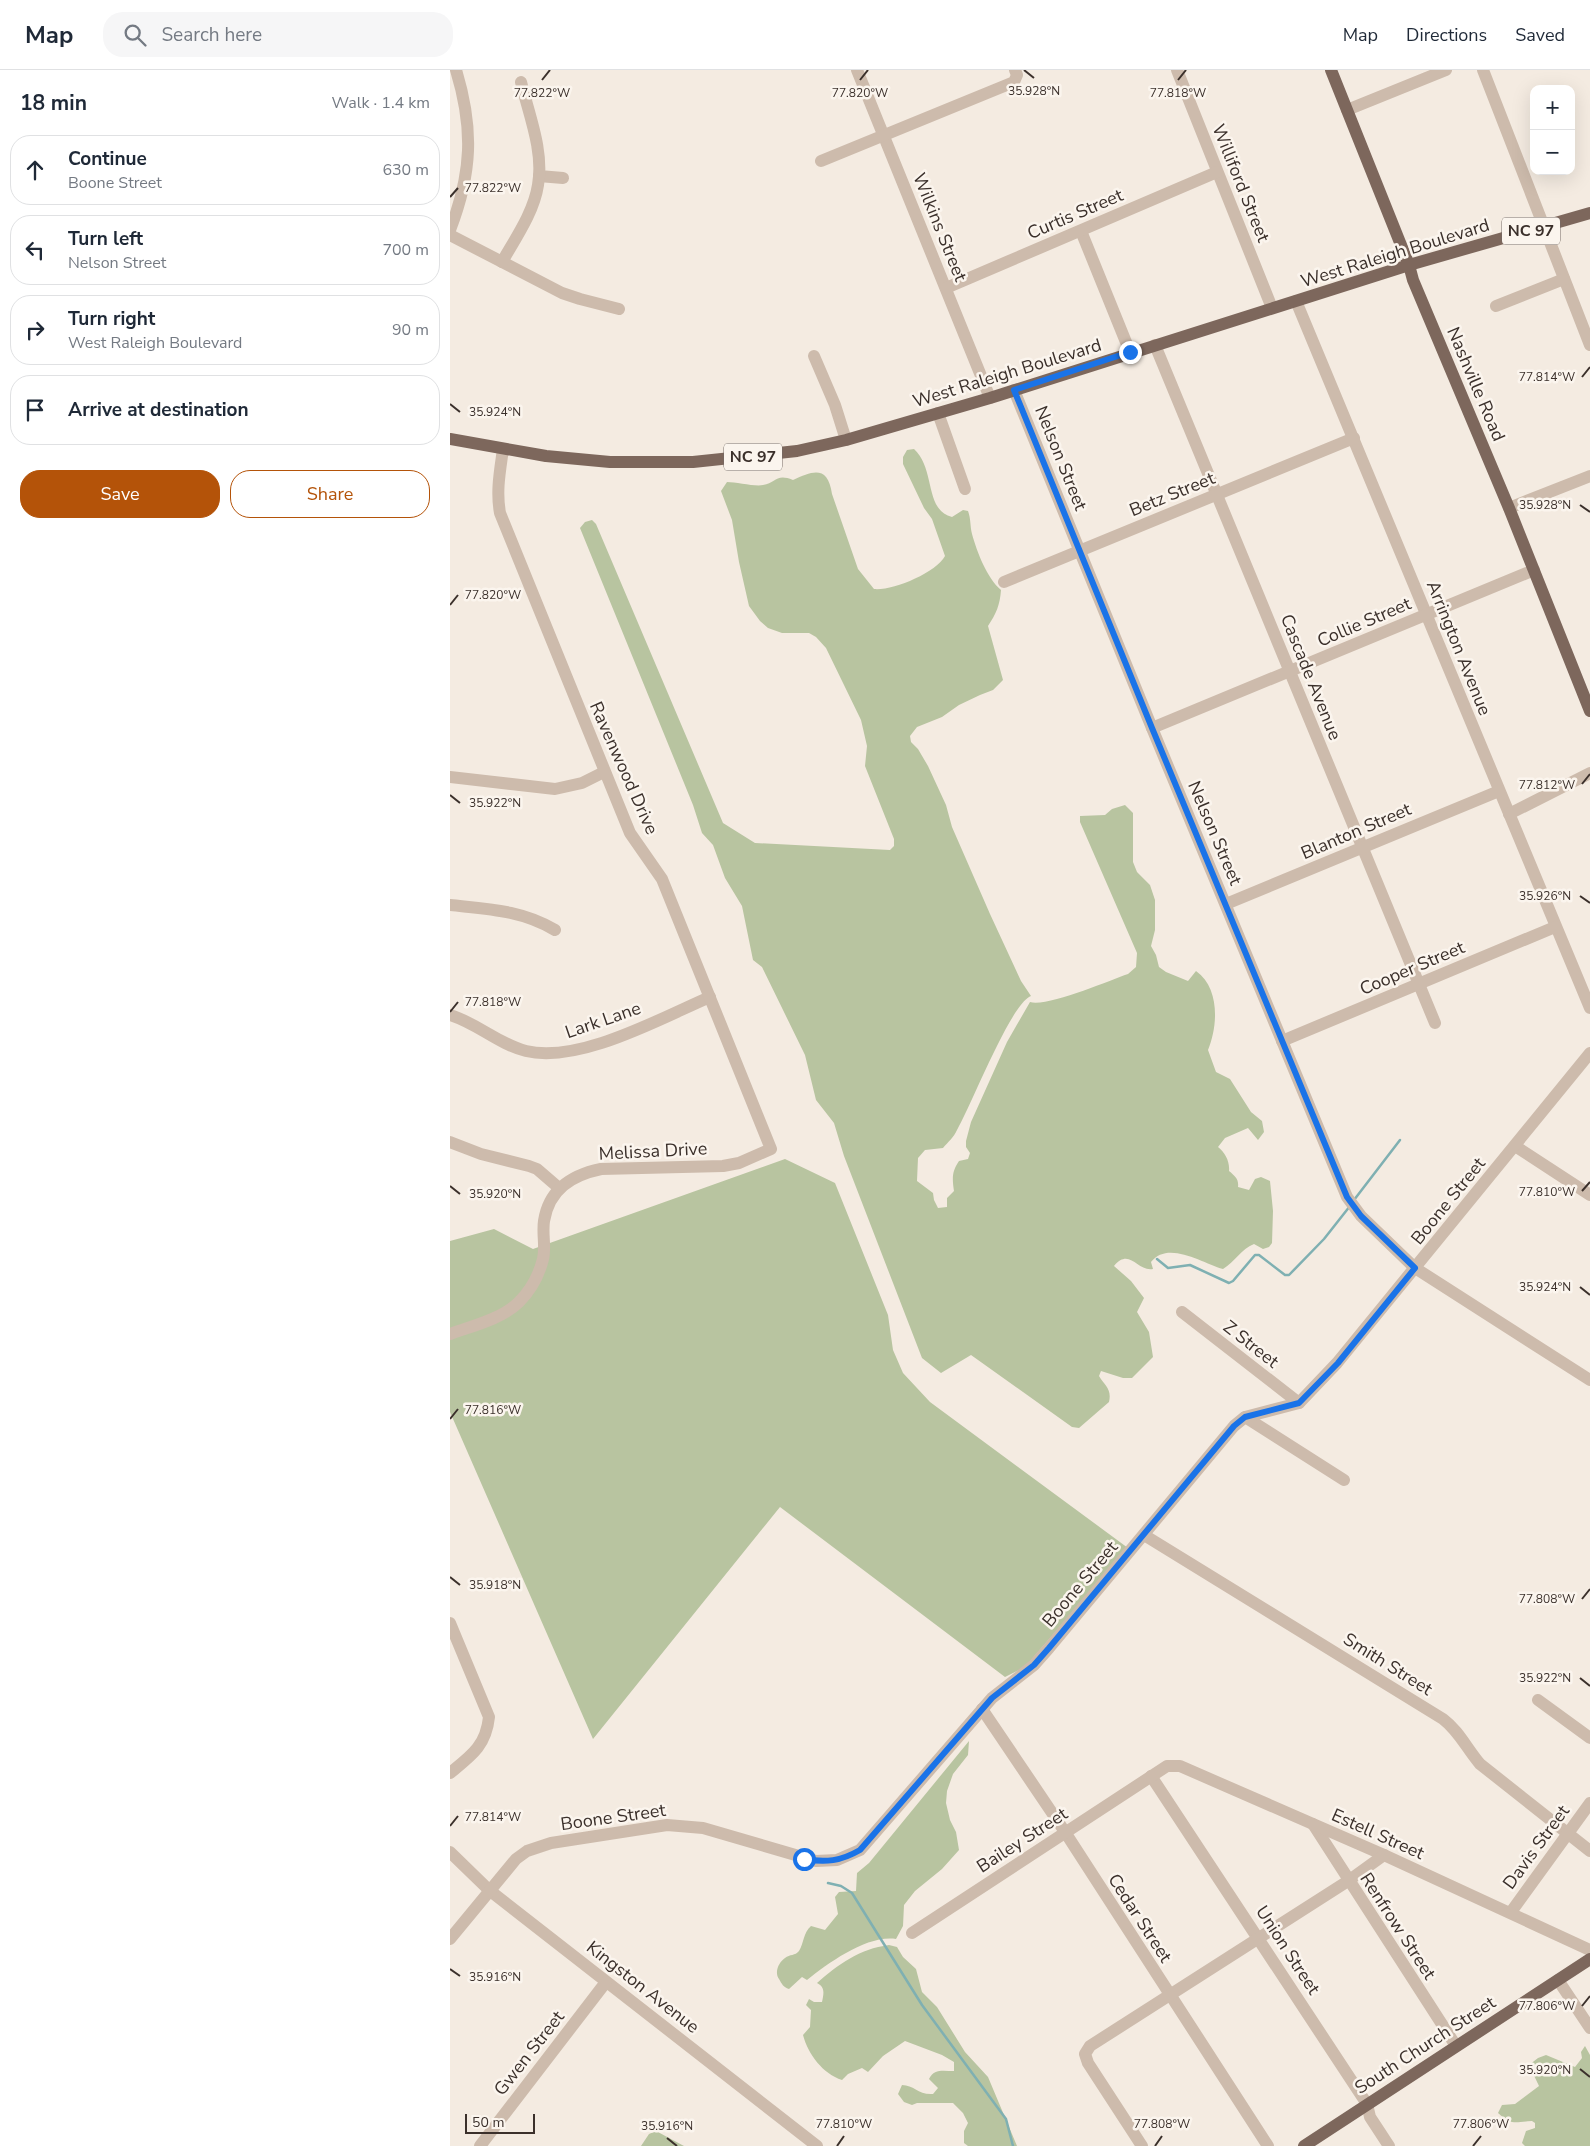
<!DOCTYPE html>
<html lang="en">
<head>
<meta charset="utf-8">
<style>
	body { margin:0; font-family:"Nunito Sans",sans-serif; background:#f6f6f7; color:#1f2937 }
	.controls { position:absolute; right:15px; top:15px; display:grid; overflow:hidden; border-radius:10px; box-shadow:0 5px 20px #0002 }
	.controls button { width:45px; height:45px; display:grid; place-items:center; padding:0; border:0; border-bottom:1px solid #e0e1e3; background:#fff; color:#1f2937; font:25px sans-serif }
	.scale { position:absolute; left:15px; bottom:12px; width:70px; box-sizing:border-box; padding-left:5px; border:2px solid #3b302b; border-top:0; font-size:14px; line-height:18px; white-space:nowrap; color:#3b302b; -webkit-text-stroke:4px #fbf5ee; paint-order:stroke }
	.stop { position:absolute; width:15px; height:15px; margin:-11px; border:4px solid #1a73e8; border-radius:50%; background:#fff }
	.stop.end { background:#1a73e8; border-color:#fff; box-shadow:0 1px 5px #0008 }
	.list { margin:0; padding:0; list-style:none }
	h2 { display:flex; justify-content:space-between; align-items:center; height:65px; margin:0; padding:0 20px; font-size:21px }
	h2 small { font-size:16px; font-weight:400; color:#747a83 }
	.list li { display:grid; grid-template-columns:32px 1fr auto; gap:15px; align-items:center; box-sizing:border-box; height:70px; margin:0 10px 10px; padding:0 10px; border:1px solid #e0e1e3; border-radius:20px }
	.list b { display:block; font-size:19px; white-space:nowrap }
	.list p { margin:0; font-size:16px; white-space:nowrap; color:#747a83 }
	.list em { font-size:16px; font-style:normal; color:#747a83 }
	.actions { display:flex; gap:10px; padding:15px 20px }
	.actions a { flex:1; padding:11px 0; border:1px solid #b45309; border-radius:20px; text-align:center; font-size:18px; color:#b45309 }
	.actions .main { background:#b45309; color:#fff }
	.icon { flex:none; width:28px; height:28px; fill:none; stroke:currentColor; stroke-width:2; stroke-linecap:round; stroke-linejoin:round }
	.map { position:relative; flex:none; width:1140px; height:2076px; overflow:hidden }
	header { display:flex; align-items:center; gap:30px; box-sizing:border-box; height:70px; padding:0 25px; background:#fff; border-bottom:1px solid #e0e1e3 }
	header strong { font-size:24px }
	nav { display:flex; gap:28px; margin-inline-start:auto; font-size:18px }
	.search { width:350px; height:45px; background:#f6f6f7; display:flex; align-items:center; gap:12px; box-sizing:border-box; padding:0 18px; border-radius:20px; color:#747a83; font-size:19px }
	main { display:flex }
	aside { flex:1; background:#fff }
	.map>svg:first-child { display:block }
	.green { fill:#b8c4a0 }
	.lines { fill:none; stroke-linecap:round; stroke-linejoin:round }
	.stream { stroke:#7fb0b2; stroke-width:2.5 }
	.minor { stroke:#cdbbac; stroke-width:12 }
	.major { stroke:#7d675c; stroke-width:12 }
	.route { stroke:#1a73e8; stroke-width:6 }
	.ticks { fill:none; stroke:#3b302b; stroke-width:2 }
	.labels { text-anchor:middle; dominant-baseline:central; stroke-width:5; stroke-linejoin:round; paint-order:stroke }
	.shield { fill:#fbf5ee; stroke:#756b66; stroke-width:1 }
	.shield-label { font-size:16px; font-weight:bold; fill:#3b302b }
	.street-label { font-size:18px; fill:#3b302b; stroke:#fbf5ee }
	.ticks-label { font-size:12px; text-anchor:middle; fill:#3b302b; stroke:#fbf5ee; stroke-width:5; stroke-linejoin:round; paint-order:stroke }
</style>
</head>
<body>
<header>
<strong>Map</strong>
<div class="search"><svg class="icon" aria-label="search" viewBox="0 0 24 24"><circle cx="10" cy="10" r="6"/><path d="M15 15l6 6"/></svg>Search here</div>
<nav><a>Map</a><a>Directions</a><a>Saved</a></nav>
</header>
<main>
<aside>
<h2>18 min<small>Walk · 1.4 km</small></h2>
<ul class="list">
<li><svg class="icon" aria-label="ahead" viewBox="0 0 24 24"><path d="M12 20V5M6 11l6-6 6 6"/></svg><div><b>Continue</b><p>Boone Street</p></div><em>630 m</em></li>
<li><svg class="icon" aria-label="left" viewBox="0 0 24 24"><path d="M17 20v-9H6M10 6l-5 5 5 5"/></svg><div><b>Turn left</b><p>Nelson Street</p></div><em>700 m</em></li>
<li><svg class="icon" aria-label="right" viewBox="0 0 24 24"><path d="M7 20v-9h11M14 6l5 5-5 5"/></svg><div><b>Turn right</b><p>West Raleigh Boulevard</p></div><em>90 m</em></li>
<li><svg class="icon" aria-label="arrive" viewBox="0 0 24 24"><path d="M6 21V4h12l-3 4 3 4H6"/></svg><div><b>Arrive at destination</b></div></li>
</ul>
<div class="actions"><a class="main">Save</a><a>Share</a></div>
</aside>
<div class="map">
<svg width="1140" height="2076" viewBox="0 0 1140 2076">
	<rect width="100%" height="100%" fill="#f4ebe1"/>
	<!-- green -->
	<g class="green">
		<path d="M464,379C486,399 474,440 502,447L513,440L518,441C521,449 520,456 522,464C527,482 537,508 551,520C550,535 546,544 538,556L553,610L543,620L530,625L509,635L492,647L467,657L460,666L461,672L468,679L478,696L496,735L502,757L540,844L571,911L581,926C561,933 521,1036 507,1060C504,1067 498,1072 493,1078L475,1080L468,1088L467,1111L483,1123L484,1130L488,1138L497,1137V1128L504,1121C502,1108 502,1101 509,1091L518,1089L520,1083L516,1077V1071L521,1052L557,972L580,932C598,937 658,911 678,904L686,897L687,883L630,752V746L655,745L662,739L675,735L683,743V792L687,802L700,815L705,830V860L701,876L706,885L709,897L716,902L738,911L746,901C770,918 768,956 758,980L766,1002L780,1009L801,1042L812,1051L814,1062L808,1070L798,1058L775,1068L768,1077C775,1082 780,1092 779,1101C785,1106 789,1109 788,1117L799,1120L805,1109L811,1107L820,1111L823,1141L822,1173L819,1177L813,1179L804,1174C791,1179 785,1192 773,1199C752,1193 718,1170 701,1192L703,1199C687,1202 680,1177 664,1196L681,1211L694,1228L687,1242L699,1262L703,1287L682,1308H673L651,1301L649,1306C655,1316 662,1319 659,1332L629,1358L622,1357L521,1285L491,1303L472,1288L394,1086L384,1053L366,1030L355,985L312,897L303,890L292,836L275,808L263,775L252,763L243,735L130,458L135,452L142,450L146,454L273,753L305,773L440,780L444,776V769L415,696L417,676L411,650L376,578L366,567L359,563H332L318,558L310,551L299,536L289,492L282,450L271,421L277,412C286,412 306,417 313,415C326,413 326,403 343,410C364,400 378,396 382,424L408,499L424,519C442,521 486,503 495,486L482,449L474,438L453,394V387L457,380Z"/>
		<path d="M335,1089L385,1113L438,1245L443,1280L453,1303L480,1332L678,1478L575,1597L555,1607L330,1437L143,1669L0,1342V1171L44,1159L83,1179Z"/>
		<path d="M519,1671L518,1685L503,1704L497,1721L496,1733L500,1750L506,1762L509,1780L492,1799L465,1821L454,1835L453,1856L446,1869C417,1865 380,1892 357,1910L352,1907L339,1919C333,1917 332,1914 329,1909C324,1902 329,1892 335,1888C340,1884 345,1886 349,1881C354,1873 353,1863 361,1856L375,1860L388,1844L385,1827L389,1822L406,1821L407,1803L419,1793Z"/>
		<path d="M439,1875L447,1877L453,1887L466,1899L472,1922L487,1937L515,1982L538,2007L567,2076H518L514,2073V2061L518,2053L513,2043L503,2033H467L462,2035L454,2032L448,2024L452,2015C464,2015 468,2025 483,2024L488,2018L479,2009C484,1998 494,2001 504,2001V1992L492,1985L455,1971L433,1986L418,2002L412,1998L398,2004L392,2010C373,2004 358,1984 353,1965L360,1957L361,1940L356,1935L359,1929L364,1932H372C374,1923 375,1917 367,1913C389,1894 409,1879 439,1875Z"/>
		<path d="M1135,1976L1140,1985V2076H1075L1072,2073L1076,2061L1085,2058V2053L1082,2051C1065,2052 1062,2056 1048,2043L1052,2035L1065,2034L1089,2016L1079,1995L1088,1988L1096,1985L1125,1997L1132,1988L1131,1982Z"/>
		<path d="M206,2061L234,2076H191L199,2064Z"/>
	</g>
	<g class="lines">
		<!-- stream -->
		<g class="stream">
			<path d="M904,1130L950,1070"/>
			<path d="M707,1189L718,1198L740,1195L779,1213L783,1211L805,1185H809L835,1205H839L874,1169L900,1136"/>
			<path d="M378,1813L391,1816L402,1823L472,1935L556,2049L563,2076"/>
		</g>
		<!-- minor -->
		<g class="minor">
			<path d="M407,0L540,328"/>
			<path d="M727,0L822,238"/>
			<path d="M1033,0L1140,275"/>
			<path d="M897,40L996,0"/>
			<path d="M371,91L564,12L567,5L565,0"/>
			<path d="M89,106L113,108"/>
			<path d="M0,160C22,103 24,59 6,0"/>
			<path d="M631,161L680,282"/>
			<path d="M0,165L112,223L130,229L169,239"/>
			<path d="M52,192C65,169 84,142 88,115C94,81 79,45 71,12"/>
			<path d="M496,218L767,102"/>
			<path d="M846,231L1140,938"/>
			<path d="M1046,236L1114,209"/>
			<path d="M705,275L985,953"/>
			<path d="M364,286L385,335L396,370"/>
			<path d="M564,320L702,658L897,1127L911,1146L965,1198L1140,1310"/>
			<path d="M488,343L515,419"/>
			<path d="M1059,438L1140,406"/>
			<path d="M554,512L904,368"/>
			<path d="M702,658L1084,500"/>
			<path d="M0,707L105,719L132,713L154,702"/>
			<path d="M1059,744L1140,703"/>
			<path d="M776,834L1049,721"/>
			<path d="M0,835C37,839 72,840 105,860"/>
			<path d="M0,945C27,953 48,974 76,981C129,994 211,948 260,927"/>
			<path d="M832,971L1105,857"/>
			<path d="M0,1072L31,1084L79,1096L87,1099L109,1118"/>
			<path d="M1065,1076L1140,1125"/>
			<path d="M732,1242L849,1333"/>
			<path d="M0,1264C22,1256 52,1249 69,1232C80,1221 89,1205 93,1189C96,1177 92,1164 94,1151C99,1119 122,1105 151,1099L273,1096L289,1093L321,1079L212,809L180,763L50,443C46,421 50,401 53,379"/>
			<path d="M795,1347L894,1410"/>
			<path d="M694,1465L993,1649C1009,1661 1017,1679 1030,1694L1140,1781"/>
			<path d="M0,1553L39,1647C36,1676 21,1686 0,1703"/>
			<path d="M1088,1630L1140,1668"/>
			<path d="M532,1639L615,1762L818,2076"/>
			<path d="M701,1706L917,2034L920,2047L939,2076"/>
			<path d="M863,1754L1006,1976"/>
			<path d="M0,1782L39,1820L367,2076"/>
			<path d="M1061,1842L1140,1733"/>
			<path d="M462,1863L717,1696H730L934,1785L1140,1880"/>
			<path d="M0,1869L66,1789L77,1781L101,1773L217,1755L253,1758L366,1791L387,1790L410,1780L542,1628L584,1595L599,1578L784,1356L795,1347L849,1333L887,1293L1140,983"/>
			<path d="M1108,1910L1140,1958"/>
			<path d="M30,2076L156,1912"/>
			<path d="M692,2076L638,1993L635,1984L640,1976L898,1811L934,1785"/>
		</g>
		<!-- major -->
		<g class="major">
			<path d="M881,0L959,195L963,210L1059,438L1140,641"/>
			<path d="M0,369L96,386L160,392H243L347,381L396,370L540,328L959,195L1140,143"/>
			<path d="M854,2076L1140,1889"/>
		</g>
	</g>
	<g class="lines">
		<!-- route -->
		<path class="route" d="M354,1789C376,1793 391,1791 410,1780L542,1628L584,1595L599,1578L784,1356L795,1347L849,1333L888,1293L965,1198L911,1146L897,1127L702,658L564,320L680,282"/>
	</g>
	<!-- ticks -->
	<path class="ticks" d="M574,0L584,8M92,10L100,0M410,10L418,0M728,10L736,0M0,127L8,118M1132,307L1140,297M0,334L10,342M1130,435L1140,442M0,535L8,525M1132,714L1140,704M0,725L10,733M1130,826L1140,833M0,942L8,932M0,1116L10,1124M1132,1121L1140,1112M1130,1217L1140,1225M0,1349L8,1339M0,1507L10,1515M1132,1529L1140,1519M1130,1608L1140,1616M0,1756L8,1746M0,1899L10,1906M1132,1936L1140,1926M1130,1999L1140,2007M217,2068L227,2076M387,2076L394,2066M705,2076L712,2066M1023,2076L1031,2066"/>
	<g class="labels">
		<!-- shield labels -->
		<g class="shield">
			<rect x="1052" y="147.5" width="58" height="27" rx="4"/>
			<rect x="274" y="373.5" width="58" height="27" rx="4"/>
		</g>
		<g class="shield-label">
			<text x="1081" y="161">NC 97</text>
			<text x="303" y="387">NC 97</text>
		</g>
		<!-- street labels -->
		<g class="street-label">
			<text transform="translate(791 113) rotate(68)">Williford Street</text>
			<text transform="translate(625 144) rotate(-23)">Curtis Street</text>
			<text transform="translate(490 157) rotate(68)">Wilkins Street</text>
			<text transform="translate(945 183) rotate(-17)">West Raleigh Boulevard</text>
			<text transform="translate(557 303) rotate(-17)">West Raleigh Boulevard</text>
			<text transform="translate(1026 314) rotate(67)">Nashville Road</text>
			<text transform="translate(611 388) rotate(68)">Nelson Street</text>
			<text transform="translate(722 424) rotate(-22)">Betz Street</text>
			<text transform="translate(914 552) rotate(-23)">Collie Street</text>
			<text transform="translate(1009 578) rotate(68)">Arrington Avenue</text>
			<text transform="translate(861 607) rotate(68)">Cascade Avenue</text>
			<text transform="translate(174 698) rotate(66)">Ravenwood Drive</text>
			<text transform="translate(906 761) rotate(-23)">Blanton Street</text>
			<text transform="translate(765 763) rotate(67)">Nelson Street</text>
			<text transform="translate(962 898) rotate(-23)">Cooper Street</text>
			<text transform="translate(153 950) rotate(-19)">Lark Lane</text>
			<text transform="translate(203 1081) rotate(-3)">Melissa Drive</text>
			<text transform="translate(998 1131) rotate(-51)">Boone Street</text>
			<text transform="translate(801 1274) rotate(38)">Z Street</text>
			<text transform="translate(630 1514) rotate(-50)">Boone Street</text>
			<text transform="translate(938 1594) rotate(32)">Smith Street</text>
			<text transform="translate(163 1747) rotate(-8)">Boone Street</text>
			<text transform="translate(928 1764) rotate(24)">Estell Street</text>
			<text transform="translate(572 1770) rotate(-33)">Bailey Street</text>
			<text transform="translate(1086 1777) rotate(-54)">Davis Street</text>
			<text transform="translate(690 1848) rotate(57)">Cedar Street</text>
			<text transform="translate(948 1856) rotate(57)">Renfrow Street</text>
			<text transform="translate(838 1880) rotate(57)">Union Street</text>
			<text transform="translate(193 1917) rotate(38)">Kingston Avenue</text>
			<text transform="translate(975 1975) rotate(-33)">South Church Street</text>
			<text transform="translate(79 1983) rotate(-52)">Gwen Street</text>
		</g>
	</g>
	<g class="ticks-label">
		<text x="584" y="25">35.928°N</text>
		<text x="92" y="27">77.822°W</text>
		<text x="410" y="27">77.820°W</text>
		<text x="728" y="27">77.818°W</text>
		<text x="43" y="122">77.822°W</text>
		<text x="1097" y="311">77.814°W</text>
		<text x="45" y="346">35.924°N</text>
		<text x="1095" y="439">35.928°N</text>
		<text x="43" y="529">77.820°W</text>
		<text x="1097" y="719">77.812°W</text>
		<text x="45" y="737">35.922°N</text>
		<text x="1095" y="830">35.926°N</text>
		<text x="43" y="936">77.818°W</text>
		<text x="1097" y="1126">77.810°W</text>
		<text x="45" y="1128">35.920°N</text>
		<text x="1095" y="1221">35.924°N</text>
		<text x="43" y="1344">77.816°W</text>
		<text x="45" y="1519">35.918°N</text>
		<text x="1097" y="1533">77.808°W</text>
		<text x="1095" y="1612">35.922°N</text>
		<text x="43" y="1751">77.814°W</text>
		<text x="45" y="1911">35.916°N</text>
		<text x="1097" y="1940">77.806°W</text>
		<text x="1095" y="2004">35.920°N</text>
		<text x="394" y="2058">77.810°W</text>
		<text x="712" y="2058">77.808°W</text>
		<text x="1031" y="2058">77.806°W</text>
		<text x="217" y="2060">35.916°N</text>
	</g>
</svg>
<div class="controls">
<button>+</button>
<button>−</button>
</div>
<div class="scale">50 m</div>
<div class="stop" style="left:354px;top:1789px"></div>
<div class="stop end" style="left:680px;top:282px"></div>
</div>
</main>
</body>
</html>
